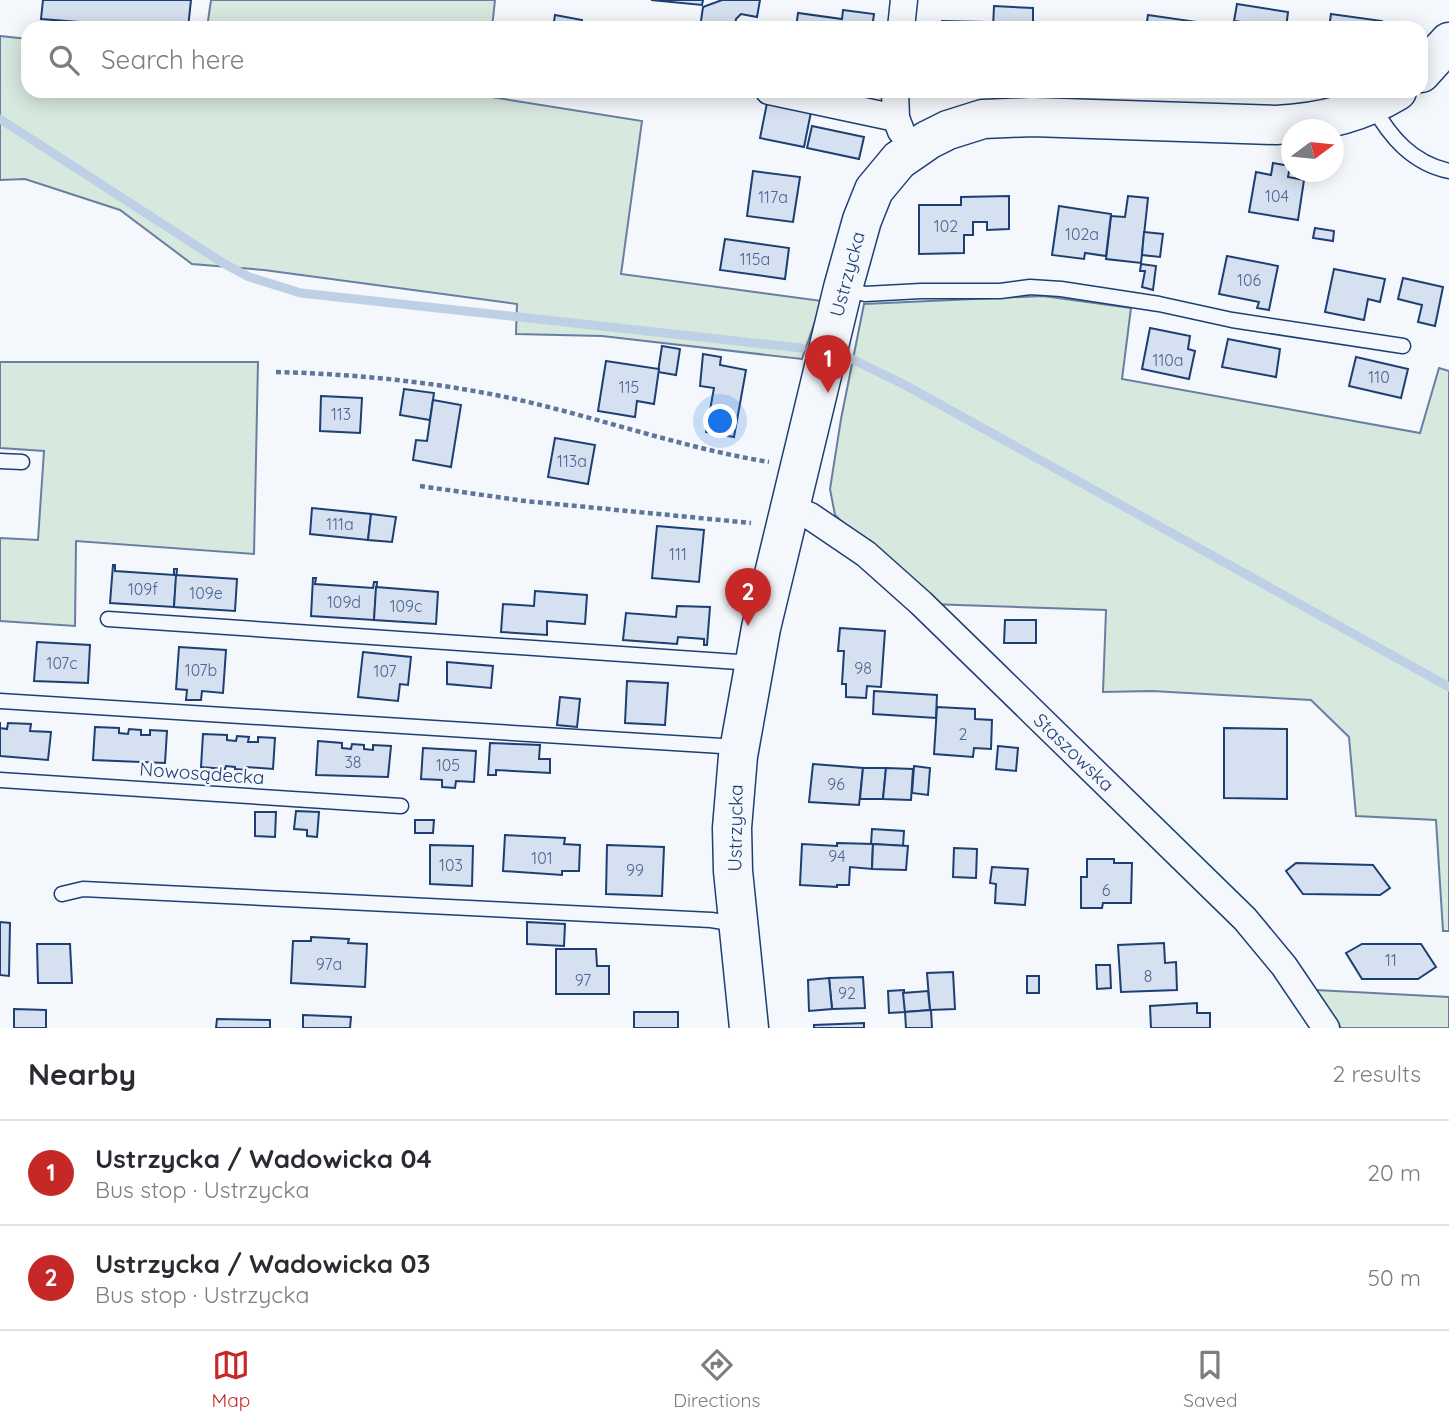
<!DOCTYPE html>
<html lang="en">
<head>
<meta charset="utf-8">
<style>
	body { margin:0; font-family:Quicksand,sans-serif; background:#f7f7f7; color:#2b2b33 }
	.compass { position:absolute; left:1281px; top:119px; width:63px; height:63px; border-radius:50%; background:#fff; box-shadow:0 4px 18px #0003; rotate:75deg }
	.you { position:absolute; left:721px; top:422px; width:24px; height:24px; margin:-18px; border:5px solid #fff; border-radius:50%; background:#1a73e8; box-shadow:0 0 0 10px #1a73e833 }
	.badge { display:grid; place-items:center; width:46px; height:46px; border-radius:50%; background:#c62828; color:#fff; font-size:23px; font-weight:700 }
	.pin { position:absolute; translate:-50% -58px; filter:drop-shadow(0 2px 4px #0008) }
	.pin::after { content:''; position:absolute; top:37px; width:24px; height:21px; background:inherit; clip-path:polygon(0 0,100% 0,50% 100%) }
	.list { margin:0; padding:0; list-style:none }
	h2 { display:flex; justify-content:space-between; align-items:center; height:91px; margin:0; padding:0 28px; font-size:30px }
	h2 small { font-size:23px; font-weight:400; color:#7c7c81 }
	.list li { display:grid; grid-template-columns:46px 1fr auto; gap:21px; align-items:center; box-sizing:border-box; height:105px; padding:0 28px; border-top:2px solid #e1e1e2 }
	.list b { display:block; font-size:26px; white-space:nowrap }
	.list p { margin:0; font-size:23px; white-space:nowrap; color:#7c7c81 }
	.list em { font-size:23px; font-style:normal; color:#7c7c81 }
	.icon { flex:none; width:38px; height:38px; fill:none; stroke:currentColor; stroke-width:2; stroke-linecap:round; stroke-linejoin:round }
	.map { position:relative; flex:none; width:1449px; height:1028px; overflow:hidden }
	.search { position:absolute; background:#fff; box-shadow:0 4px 18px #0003; left:21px; right:21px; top:21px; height:77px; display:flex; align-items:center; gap:18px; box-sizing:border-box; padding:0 24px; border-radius:21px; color:#7c7c81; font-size:26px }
	.sheet { height:301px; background:#fff }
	nav { display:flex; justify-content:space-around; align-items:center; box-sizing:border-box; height:98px; border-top:2px solid #e1e1e2; background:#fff; font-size:19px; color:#7c7c81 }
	nav a { display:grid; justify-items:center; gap:4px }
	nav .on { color:#c62828 }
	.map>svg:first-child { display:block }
	.green { fill:#d7e8df; stroke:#687fa3; stroke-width:2 }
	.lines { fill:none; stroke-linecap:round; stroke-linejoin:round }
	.stream { stroke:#bed0e5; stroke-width:9 }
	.building { fill:#d5e0f0; stroke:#1d3f73; stroke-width:2 }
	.lane-casing { stroke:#1d3f73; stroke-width:17 }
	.street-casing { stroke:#1d3f73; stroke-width:29 }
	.secondary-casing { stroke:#1d3f73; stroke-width:41 }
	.path { stroke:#5e769c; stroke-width:4.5; stroke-dasharray:5 3.5; stroke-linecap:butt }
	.lane { stroke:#f4f7fb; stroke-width:14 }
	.street { stroke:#f4f7fb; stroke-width:26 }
	.secondary { stroke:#f4f7fb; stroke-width:38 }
	.labels { text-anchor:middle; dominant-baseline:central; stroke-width:5; stroke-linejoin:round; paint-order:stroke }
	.number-label { font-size:16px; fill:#4b6792 }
	.street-label { font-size:19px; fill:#1d3f73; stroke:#f4f7fb }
</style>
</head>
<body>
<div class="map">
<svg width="1449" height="1028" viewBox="0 0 1449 1028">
	<rect width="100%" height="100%" fill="#f4f7fb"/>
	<!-- green -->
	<g class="green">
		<path d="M211,0H495L492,28H207Z"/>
		<path d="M0,36L28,39V91H485V96L642,121L621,274L822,301L802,359L602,336L516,334L517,304L264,270L192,264L120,210L25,179L0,180Z"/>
		<path d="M1043,296L1131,308L1122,379L1420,433L1439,368L1449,371V931H1443L1436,820L1356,816L1349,737L1311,700L1152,691L1103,692L1106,610L928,604L835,515L830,489L841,419L864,304Z"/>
		<path d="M0,362H258L254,554L76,541L75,626L0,621V538L38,540L44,451L0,448Z"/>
		<path d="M1316,990L1449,997V1028H1341Z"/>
	</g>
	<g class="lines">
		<!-- stream -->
		<g class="stream">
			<path d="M0,119L223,263L249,277L301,293L801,348"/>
			<path d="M852,359L905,385L1449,687"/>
		</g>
	</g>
	<!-- building -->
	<g class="building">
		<path d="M43,0H191L188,28H157L41,19Z"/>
		<path d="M651,0H703L702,5Z"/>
		<path d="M722,0H760L757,17L741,14L736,19L735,28H700L703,7Z"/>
		<path d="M1237,4L1288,12L1286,28L1234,21Z"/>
		<path d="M994,6L1033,8V28H993Z"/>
		<path d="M843,10L874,14L872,28H796L798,13L842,19Z"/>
		<path d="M1331,14L1382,21L1381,28H1329Z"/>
		<path d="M555,15L582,20L581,28H553Z"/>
		<path d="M1148,15L1197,22L1196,28H1146Z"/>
		<path d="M942,21L986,22V28H940Z"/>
		<path d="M1062,23L1087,25V28H1062Z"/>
		<path d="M767,103L811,112L804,147L760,138Z"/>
		<path d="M812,126L864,137L859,159L807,148Z"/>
		<path d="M1273,163L1290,166L1288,177L1304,180L1298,220L1249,212L1256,172L1271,175Z"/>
		<path d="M753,171L800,177L793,222L747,216Z"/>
		<path d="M1009,196V229L987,230V222H973V235H964V253L919,254V205H961V197Z"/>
		<path d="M1128,196L1148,198L1141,263L1106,259L1111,216L1125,217Z"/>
		<path d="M1059,206L1111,214L1106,256L1085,253L1084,259L1052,255Z"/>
		<path d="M1315,228L1334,231L1333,241L1313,238Z"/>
		<path d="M1144,232L1163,234L1160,257L1142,255Z"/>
		<path d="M725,239L789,248L785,279L720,270Z"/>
		<path d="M1227,256L1278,266L1269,310L1257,308L1259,302L1219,294Z"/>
		<path d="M1141,264L1156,266L1153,290L1142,287L1145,271H1140Z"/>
		<path d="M1334,269L1385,279L1380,302L1368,299L1364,320L1325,312Z"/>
		<path d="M1403,278L1443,287L1435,326L1418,322L1422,305L1398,299Z"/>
		<path d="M1150,328L1190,336L1188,349L1195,351L1189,379L1142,369Z"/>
		<path d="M1228,339L1280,349L1276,377L1222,367Z"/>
		<path d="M662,346L680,349L676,375L658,372Z"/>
		<path d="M703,354L721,357L720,365L746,370L734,437L706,432L714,388L700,386Z"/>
		<path d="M1356,357L1408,369L1401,398L1349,386Z"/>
		<path d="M606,361L659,369L654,404L637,401L635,417L598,411Z"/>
		<path d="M404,389L434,393L430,420L400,415Z"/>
		<path d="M321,396L362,398L360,433L320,431Z"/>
		<path d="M433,400L461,405L451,467L413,460L416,440L427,441Z"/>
		<path d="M555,438L595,445L588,484L548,477Z"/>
		<path d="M312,508L371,514L368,540L310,534Z"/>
		<path d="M371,514L396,517L392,542L368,540Z"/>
		<path d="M657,526L704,530L699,582L652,578Z"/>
		<path d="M113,565H115V571L174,575V569H177L174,607L110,603Z"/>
		<path d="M176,575L237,579L235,611L174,607Z"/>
		<path d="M313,578H316L315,584L373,588L374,582H377L374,620L311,616Z"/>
		<path d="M376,587L438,592L436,624L374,620Z"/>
		<path d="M535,591L587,595L585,624L547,621V635L501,632L503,604L534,606Z"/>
		<path d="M677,606L710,607L707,645H704V639L678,637L677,644L623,640L626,613L676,617Z"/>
		<path d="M1005,620H1036V643H1004Z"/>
		<path d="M840,628L885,631L881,687L867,686L866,698L846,697V684H842L844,651H838Z"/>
		<path d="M37,642L90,645L88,683L34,681Z"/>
		<path d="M179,647L226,650L223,693L202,691L201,700H186L187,690L176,689Z"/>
		<path d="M363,652L411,657L408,685L400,684L398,701L358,697Z"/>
		<path d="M447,662L493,666L491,688L447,684Z"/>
		<path d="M627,681L668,683L665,725L625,723Z"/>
		<path d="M874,691L937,695L936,718L873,714Z"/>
		<path d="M560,697L580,699L577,727L557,725Z"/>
		<path d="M937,707L975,709V719L992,720L991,749L974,748L973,757L934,754Z"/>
		<path d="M0,722V728L7,729L8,723L31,724L30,731L51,732L48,760L0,756Z"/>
		<path d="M95,727L119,728V733L128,734L129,729L141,730V735H150V730L167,731L165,763L93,760Z"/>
		<path d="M1224,728L1287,729V799L1224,798Z"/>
		<path d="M203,734L227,735V740L236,741L237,736L249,737L248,742H258V737L275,738L273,769L247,767V770L235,769V767L226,766L225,769L201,767Z"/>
		<path d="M318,741L342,743V748L351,749L352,744L364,745V749L373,750V745L391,746L388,777L316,775Z"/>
		<path d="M490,743L540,745L539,759H550V773L496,770V775H488Z"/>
		<path d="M998,746L1018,748L1016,771L996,769Z"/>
		<path d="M423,748L476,751L474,782L456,781L455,788L442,787V780L421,779Z"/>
		<path d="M813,764L863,768L859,805L809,802Z"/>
		<path d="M914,766L930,768L928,795L912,793Z"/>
		<path d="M863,768H886L883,799H860Z"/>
		<path d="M886,768L913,769L911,800L883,799Z"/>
		<path d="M296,811L319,812L317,837L307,836V830L294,829Z"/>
		<path d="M255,812H276L275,837L255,836Z"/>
		<path d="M415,820H434L433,833H415Z"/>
		<path d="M872,829L904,831L903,846L871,844Z"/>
		<path d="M505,835L565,838L564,844L580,845L579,871H562V875L503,871Z"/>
		<path d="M837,843L873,844L872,869L850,867L849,885H837V887L800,885L802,844L837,846Z"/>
		<path d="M873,844L908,846L906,870L872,869Z"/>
		<path d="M430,845L473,846L472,886L430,884Z"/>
		<path d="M607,845L664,847L662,896L606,894Z"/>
		<path d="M954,848L977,849L976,878L953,877Z"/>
		<path d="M1087,859H1114V863H1132L1131,903H1103L1102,908H1081V877H1087Z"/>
		<path d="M1296,863L1373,865L1390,888L1380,895L1303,894L1286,871Z"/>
		<path d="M992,867L1028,869L1025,905L995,903L996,884L990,883Z"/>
		<path d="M0,922L10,923L9,976L0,975Z"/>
		<path d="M527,922L565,924L564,946L527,944Z"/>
		<path d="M311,937L349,939L348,943L367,944L365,987L291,983L293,941H311Z"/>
		<path d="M1164,943L1165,963L1176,962L1177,990L1121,992L1118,945Z"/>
		<path d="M37,944H70L72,983H38Z"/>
		<path d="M1362,944H1421L1436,967L1418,979H1362L1346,953Z"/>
		<path d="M556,949H596L597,966H609V994H556Z"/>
		<path d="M1096,965H1110L1111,988L1097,989Z"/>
		<path d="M953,972L955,1009L930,1010L927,973Z"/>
		<rect x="1027" y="976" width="12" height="17"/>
		<path d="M863,977L865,1008L832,1009L829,978Z"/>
		<path d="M829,978L832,1009L809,1011L808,980Z"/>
		<path d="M904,990L905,1012L889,1013L888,991Z"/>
		<path d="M928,991L930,1010L905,1012L903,993Z"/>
		<path d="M1197,1003V1013H1210V1028H1151L1150,1006Z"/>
		<path d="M14,1009L46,1010V1028H14Z"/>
		<path d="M931,1010L932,1028H906L905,1012Z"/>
		<rect x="634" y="1012" width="44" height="16"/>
		<path d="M303,1015L351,1017L350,1028H303Z"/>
		<path d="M217,1019L270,1020V1028H216Z"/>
		<path d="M864,1023V1028H814V1025Z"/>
	</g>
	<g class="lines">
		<!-- lane casing -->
		<g class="lane-casing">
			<g id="lane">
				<path d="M1372,105C1390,137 1412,163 1449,171"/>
				<path d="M844,289L865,294L921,291H1000L1030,287L1061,289L1159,304L1232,320L1403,346"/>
				<path d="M0,461L22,462"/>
				<path d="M108,619L753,663"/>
				<path d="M0,701L738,747"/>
				<path d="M0,780L401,806"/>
				<path d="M62,894L83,889L711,920L736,924"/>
			</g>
		</g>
		<!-- street casing -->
		<g class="street-casing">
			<g id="street">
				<path d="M901,28L904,0"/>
				<path d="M769,91L896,118"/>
				<path d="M895,91L896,118L901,131"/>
				<path d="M791,508L810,516L866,554L921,603L995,675L1245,919L1284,966L1326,1028"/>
			</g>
		</g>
		<!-- secondary casing -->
		<g class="secondary-casing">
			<g id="secondary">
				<path d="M1421,73L1449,42"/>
				<path d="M749,1028L733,871L732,828L738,756L761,628L843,288L862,220L874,190L899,160L928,140L948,130L983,119L1032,117L1276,125C1318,123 1361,113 1397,91"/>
			</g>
		</g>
		<!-- path -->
		<g class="path">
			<path d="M276,372C356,374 436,382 515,399C600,418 683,448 769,462"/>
			<path d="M420,486L525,501L751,523"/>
		</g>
		<!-- lane -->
		<use href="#lane" class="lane"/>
		<!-- street -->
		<use href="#street" class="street"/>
		<!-- secondary -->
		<use href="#secondary" class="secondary"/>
	</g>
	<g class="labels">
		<!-- number labels -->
		<g class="number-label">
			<text x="1277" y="196">104</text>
			<text x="773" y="197">117a</text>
			<text x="946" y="226">102</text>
			<text x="1082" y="234">102a</text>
			<text x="755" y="259">115a</text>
			<text x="1249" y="280">106</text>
			<text x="1168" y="360">110a</text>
			<text x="1379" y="377">110</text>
			<text x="629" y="387">115</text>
			<text x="341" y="414">113</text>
			<text x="572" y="461">113a</text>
			<text x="340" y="524">111a</text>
			<text x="678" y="554">111</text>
			<text x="143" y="589">109f</text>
			<text x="206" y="593">109e</text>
			<text x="344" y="602">109d</text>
			<text x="406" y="606">109c</text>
			<text x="62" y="663">107c</text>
			<text x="863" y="668">98</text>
			<text x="201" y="670">107b</text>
			<text x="385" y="671">107</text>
			<text x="963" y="734">2</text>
			<text x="353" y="762">38</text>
			<text x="448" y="765">105</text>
			<text x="836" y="784">96</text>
			<text x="837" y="856">94</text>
			<text x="542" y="858">101</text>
			<text x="451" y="865">103</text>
			<text x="635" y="870">99</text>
			<text x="1106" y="890">6</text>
			<text x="1391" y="960">11</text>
			<text x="329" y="964">97a</text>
			<text x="1148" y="976">8</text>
			<text x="583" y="980">97</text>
			<text x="847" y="993">92</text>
		</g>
		<!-- street labels -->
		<g class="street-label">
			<text transform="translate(847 274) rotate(-75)">Ustrzycka</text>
			<text transform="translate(1074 752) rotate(44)">Staszowska</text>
			<text transform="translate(202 773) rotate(4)">Nowosądecka</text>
			<text transform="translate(735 828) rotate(-89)">Ustrzycka</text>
		</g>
	</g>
</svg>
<svg class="compass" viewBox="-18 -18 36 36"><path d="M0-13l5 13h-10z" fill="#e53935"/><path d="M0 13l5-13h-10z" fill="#7c7c81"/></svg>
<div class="you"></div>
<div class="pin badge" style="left:828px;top:393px">1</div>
<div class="pin badge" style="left:748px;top:626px">2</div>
<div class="search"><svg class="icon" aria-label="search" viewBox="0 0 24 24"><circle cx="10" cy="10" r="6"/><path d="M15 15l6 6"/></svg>Search here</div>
</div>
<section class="sheet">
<h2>Nearby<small>2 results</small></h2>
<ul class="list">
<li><span class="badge">1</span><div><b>Ustrzycka / Wadowicka 04</b><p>Bus stop · Ustrzycka</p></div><em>20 m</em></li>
<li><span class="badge">2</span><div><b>Ustrzycka / Wadowicka 03</b><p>Bus stop · Ustrzycka</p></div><em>50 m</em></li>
</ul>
</section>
<nav>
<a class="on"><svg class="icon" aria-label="map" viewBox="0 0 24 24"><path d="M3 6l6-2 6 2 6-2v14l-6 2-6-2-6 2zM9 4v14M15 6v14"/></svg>Map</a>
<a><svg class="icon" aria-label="directions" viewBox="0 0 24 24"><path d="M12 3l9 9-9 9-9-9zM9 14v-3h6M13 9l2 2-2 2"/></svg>Directions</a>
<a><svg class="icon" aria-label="saved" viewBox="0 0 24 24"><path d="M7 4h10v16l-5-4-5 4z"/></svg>Saved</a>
</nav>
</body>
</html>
